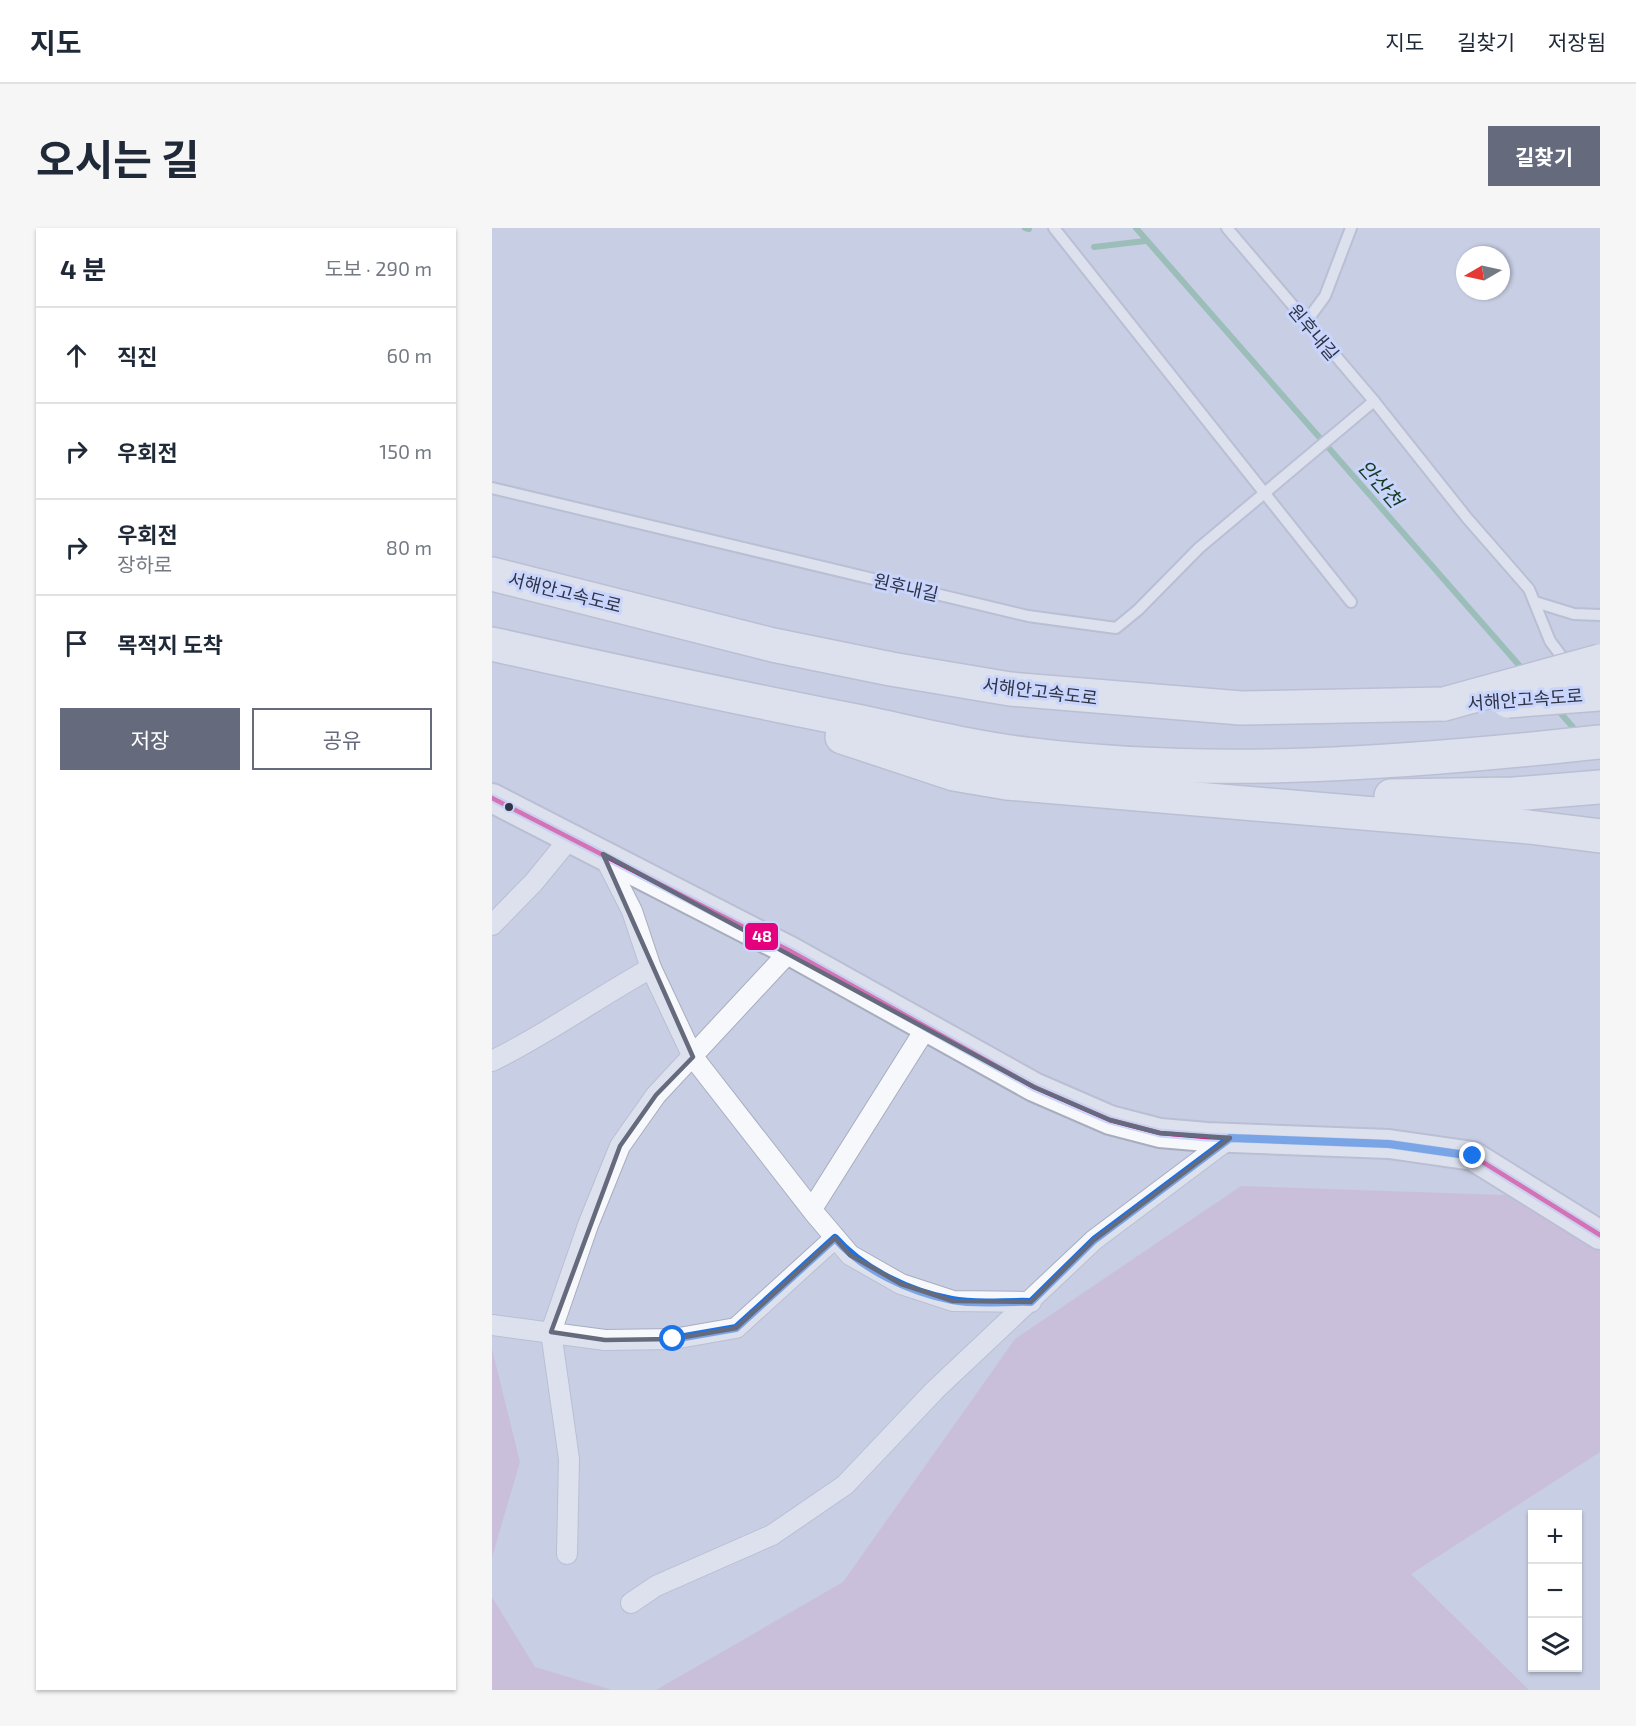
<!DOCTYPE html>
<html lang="ko">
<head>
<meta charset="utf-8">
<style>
	body { margin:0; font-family:"Exo 2","Noto Sans KR",sans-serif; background:#f6f6f7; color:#1f2937 }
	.controls { position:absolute; right:18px; bottom:18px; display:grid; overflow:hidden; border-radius:0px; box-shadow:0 2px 4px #0004 }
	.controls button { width:54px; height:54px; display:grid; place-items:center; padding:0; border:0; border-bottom:2px solid #e0e1e3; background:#fff; color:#1f2937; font:30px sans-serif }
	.compass { position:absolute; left:964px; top:18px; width:54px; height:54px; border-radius:50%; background:#fff; box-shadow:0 2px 4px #0004; rotate:261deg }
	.stop { position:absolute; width:18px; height:18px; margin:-14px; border:4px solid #1a73e8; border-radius:50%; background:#fff }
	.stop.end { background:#1a73e8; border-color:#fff; box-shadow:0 2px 6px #0008 }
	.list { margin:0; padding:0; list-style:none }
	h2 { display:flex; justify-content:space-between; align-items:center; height:78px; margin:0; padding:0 24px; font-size:26px }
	h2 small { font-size:20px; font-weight:400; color:#747a83 }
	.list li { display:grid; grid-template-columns:39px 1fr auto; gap:18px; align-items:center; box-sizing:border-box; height:96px; padding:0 24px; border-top:2px solid #e0e1e3 }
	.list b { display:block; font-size:22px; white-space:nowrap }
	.list p { margin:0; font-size:20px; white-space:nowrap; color:#747a83 }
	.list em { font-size:20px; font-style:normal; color:#747a83 }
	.actions { display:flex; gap:12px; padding:18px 24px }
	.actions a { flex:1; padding:14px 0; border:2px solid #656a7c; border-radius:0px; text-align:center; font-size:21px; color:#656a7c }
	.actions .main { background:#656a7c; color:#fff }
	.icon { flex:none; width:33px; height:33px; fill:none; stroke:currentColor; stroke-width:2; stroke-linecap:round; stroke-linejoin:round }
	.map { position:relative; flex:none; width:1108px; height:1462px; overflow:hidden; border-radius:0px }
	header { display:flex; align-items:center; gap:36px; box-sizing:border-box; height:84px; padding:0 30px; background:#fff; border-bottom:2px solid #e0e1e3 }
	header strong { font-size:28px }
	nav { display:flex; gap:33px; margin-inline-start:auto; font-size:21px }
	.intro { display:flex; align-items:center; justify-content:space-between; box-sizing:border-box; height:144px; padding:0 36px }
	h1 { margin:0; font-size:42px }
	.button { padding:15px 27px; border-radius:0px; background:#656a7c; color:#fff; font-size:21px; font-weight:700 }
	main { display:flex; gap:36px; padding:0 36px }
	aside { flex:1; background:#fff; border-radius:0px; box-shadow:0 2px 4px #0004 }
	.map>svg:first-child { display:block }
	.green { fill:#c9aed0 }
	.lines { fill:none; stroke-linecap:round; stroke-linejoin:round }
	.stream { stroke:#65aa86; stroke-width:6 }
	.lane-casing { stroke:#a8adbe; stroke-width:14 }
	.street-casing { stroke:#a8adbe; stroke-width:22 }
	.secondary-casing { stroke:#a8adbe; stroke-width:32 }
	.highway-casing { stroke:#a8adbe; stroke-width:36 }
	.lane { stroke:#f7f8fb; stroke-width:10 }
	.street { stroke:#f7f8fb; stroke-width:20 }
	.secondary { stroke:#f7f8fb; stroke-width:28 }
	.highway { stroke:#f7f8fb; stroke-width:33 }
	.highway-bridge-casing { stroke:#a8adbe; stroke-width:36; stroke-linecap:butt }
	.highway-bridge { stroke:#f7f8fb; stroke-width:33 }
	.bus-1-casing { stroke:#c9d5fd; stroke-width:9 }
	.bus-1 { stroke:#e5007d; stroke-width:4.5 }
	.route { stroke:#1a73e8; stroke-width:8 }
	.marked { fill:none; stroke:#656a7c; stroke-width:4.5; stroke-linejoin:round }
	.bus-dot { fill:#2f3444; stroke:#c9d5fd; stroke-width:2 }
	.labels { text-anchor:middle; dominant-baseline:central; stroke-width:6; stroke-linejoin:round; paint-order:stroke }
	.street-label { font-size:18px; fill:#2f3444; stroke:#c9d5fd }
	.water-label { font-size:20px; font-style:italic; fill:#153c22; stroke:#c9d5fd }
	.line-badge { stroke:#c9d5fd; stroke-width:2 }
	.badge-label { font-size:16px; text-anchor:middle; font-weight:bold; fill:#fff }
</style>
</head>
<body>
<header>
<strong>지도</strong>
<nav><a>지도</a><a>길찾기</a><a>저장됨</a></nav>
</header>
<div class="intro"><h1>오시는 길</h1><a class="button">길찾기</a></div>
<main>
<aside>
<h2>4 분<small>도보 · 290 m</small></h2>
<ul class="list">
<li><svg class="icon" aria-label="ahead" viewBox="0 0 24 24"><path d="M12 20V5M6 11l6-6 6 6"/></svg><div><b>직진</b></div><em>60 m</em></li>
<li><svg class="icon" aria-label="right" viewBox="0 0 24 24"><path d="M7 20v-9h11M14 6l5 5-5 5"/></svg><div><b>우회전</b></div><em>150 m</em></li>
<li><svg class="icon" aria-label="right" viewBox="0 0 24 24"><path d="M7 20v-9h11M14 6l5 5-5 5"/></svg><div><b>우회전</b><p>장하로</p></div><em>80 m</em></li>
<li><svg class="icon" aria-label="arrive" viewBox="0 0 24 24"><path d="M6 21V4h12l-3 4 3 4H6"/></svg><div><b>목적지 도착</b></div></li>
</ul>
<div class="actions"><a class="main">저장</a><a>공유</a></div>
</aside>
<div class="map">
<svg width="1108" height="1462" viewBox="0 0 1108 1462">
	<rect width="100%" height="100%" fill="#c8cee4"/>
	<!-- green -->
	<g class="green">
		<path d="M749,958L1045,968L1108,1006V1224L919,1346L1037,1462H164L351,1354L523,1111Z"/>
		<path d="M0,1121L28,1234L0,1329Z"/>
		<path d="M0,1369L43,1439L120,1462H0Z"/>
	</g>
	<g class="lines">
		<!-- stream -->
		<g class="stream">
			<path d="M533,0L537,1"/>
			<path d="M644,0L1033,444"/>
			<path d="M602,19L653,13"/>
			<path d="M1065,481L1086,505"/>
		</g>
		<!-- lane casing -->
		<g class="lane-casing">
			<g id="lane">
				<path d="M562,0L859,374"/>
				<path d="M814,94L833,68L859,0"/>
				<path d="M882,173L975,290L1037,361L1058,413L1076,437"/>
				<path d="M0,260L536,388L624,400L646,382L707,320L882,173L735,0"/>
				<path d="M1043,374L1082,386L1108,387"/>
			</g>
		</g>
		<!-- street casing -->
		<g class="street-casing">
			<g id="street">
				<path d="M111,626L140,683L159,740L201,829L324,987L358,1027L409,1056L461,1073L539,1074"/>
				<path d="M0,697L42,654L78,610"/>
				<path d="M0,833C55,806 105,770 159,740"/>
				<path d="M320,981L434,800"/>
				<path d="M0,1097L113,1112L181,1111L244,1100L343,1010"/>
				<path d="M75,1326L77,1231L59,1104L96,997L128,918L164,867L298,723"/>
				<path d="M139,1375L164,1358L280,1307L353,1257L443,1162L602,1012L738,910"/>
			</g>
		</g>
		<!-- secondary casing -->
		<g class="secondary-casing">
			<path id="secondary" d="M0,570L298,723L542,859L618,892L668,905L715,909L897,916L981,928L1108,1007"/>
		</g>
		<!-- highway casing -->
		<g class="highway-casing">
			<g id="highway">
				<path d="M0,346L281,417L399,441L518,461L749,480L952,476"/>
				<path d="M0,416C121,443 242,469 364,493C422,505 481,520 541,527C728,550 921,534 1108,514"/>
				<path d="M350,509L462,546L515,555L1037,599L1108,608"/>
				<path d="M899,568L1022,566L1108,559"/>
			</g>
		</g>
		<!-- lane -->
		<use href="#lane" class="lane"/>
		<!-- street -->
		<use href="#street" class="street"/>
		<!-- secondary -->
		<use href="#secondary" class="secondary"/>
		<!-- highway -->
		<use href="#highway" class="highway"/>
		<!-- highway-bridge casing -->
		<g class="highway-bridge-casing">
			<g id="highway-bridge">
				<path d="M1016,473L1108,466"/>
				<path d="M952,476L1108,433"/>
			</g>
		</g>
		<!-- highway-bridge -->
		<use href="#highway-bridge" class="highway-bridge"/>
		<!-- bus-1 casing -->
		<g class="bus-1-casing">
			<path id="bus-1" d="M0,570L298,723L542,859L618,892L668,905L715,909L897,916L981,928L1108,1007"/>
		</g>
		<!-- bus-1 -->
		<use href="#bus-1" class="bus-1"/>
	</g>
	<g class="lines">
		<!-- route -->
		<path class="route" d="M181,1111L244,1100L343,1010C371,1042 418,1064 460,1072C484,1077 514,1073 539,1074L602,1012L738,910L897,916L981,928"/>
	</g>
	<!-- marked area -->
	<path d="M0 0H1108V1462H0ZM111,626L542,859L618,892L668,905L738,910L602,1012L539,1074L461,1073L409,1056L358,1027L343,1010L244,1100L181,1111L113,1112L59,1104L128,918L164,867L201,829Z" fill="#c8cee4" fill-opacity=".55" fill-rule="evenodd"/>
	<path class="marked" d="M111,626L542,859L618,892L668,905L738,910L602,1012L539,1074L461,1073L409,1056L358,1027L343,1010L244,1100L181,1111L113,1112L59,1104L128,918L164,867L201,829Z"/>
	<!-- markers -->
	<circle class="bus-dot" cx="17" cy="579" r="5"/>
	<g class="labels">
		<!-- street labels -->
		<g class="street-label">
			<text transform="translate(822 104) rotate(50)">원후내길</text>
			<text transform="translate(414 359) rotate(13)">원후내길</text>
			<text transform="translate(73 364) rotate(14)">서해안고속도로</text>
			<text transform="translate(548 463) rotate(7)">서해안고속도로</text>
			<text transform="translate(1033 471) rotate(-4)">서해안고속도로</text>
		</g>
		<!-- water labels -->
		<g class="water-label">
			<text transform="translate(889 255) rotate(49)">안산천</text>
		</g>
	</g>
	<rect class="line-badge" x="252" y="694" width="35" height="29" rx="6" fill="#e5007d"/>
	<g class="badge-label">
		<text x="270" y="714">48</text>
	</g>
</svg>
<div class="controls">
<button>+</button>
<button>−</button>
<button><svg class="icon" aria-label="layers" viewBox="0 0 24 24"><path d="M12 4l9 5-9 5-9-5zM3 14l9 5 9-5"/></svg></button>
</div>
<svg class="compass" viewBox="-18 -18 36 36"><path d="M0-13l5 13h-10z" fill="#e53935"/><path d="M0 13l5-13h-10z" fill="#747a83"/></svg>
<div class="stop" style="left:181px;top:1111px"></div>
<div class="stop end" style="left:981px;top:928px"></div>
</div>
</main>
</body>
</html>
